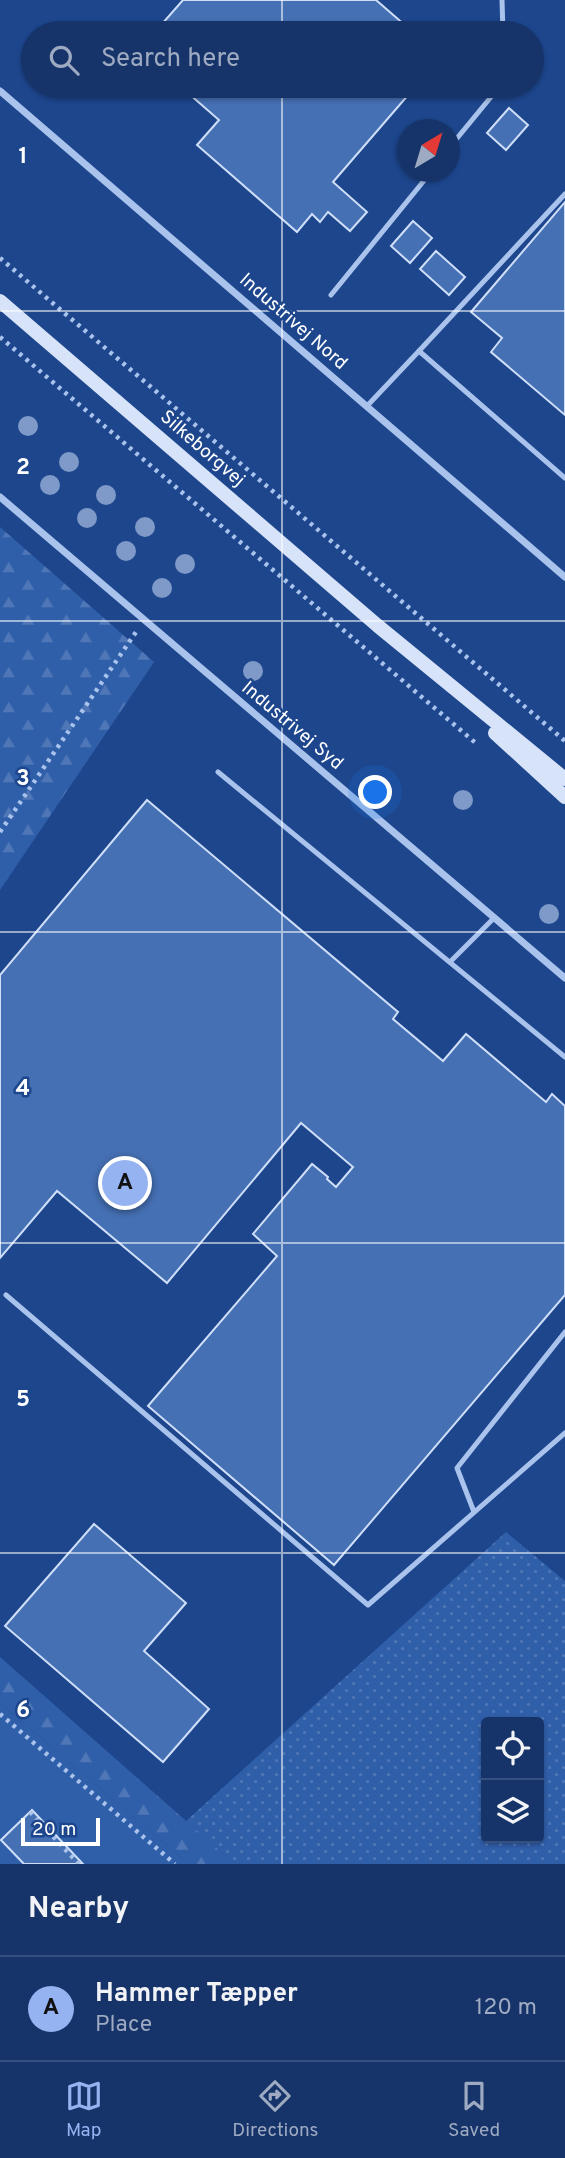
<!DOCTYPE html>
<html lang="en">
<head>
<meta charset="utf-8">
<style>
	body { margin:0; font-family:Overpass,sans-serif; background:#233f72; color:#f1f3f6 }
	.controls { position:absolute; right:21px; bottom:21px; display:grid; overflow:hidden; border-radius:7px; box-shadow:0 2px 5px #0004 }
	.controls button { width:63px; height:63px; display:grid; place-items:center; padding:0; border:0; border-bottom:2px solid #354f7e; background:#16346a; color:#f1f3f6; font:35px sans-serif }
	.compass { position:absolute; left:397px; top:119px; width:63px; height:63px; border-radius:50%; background:#16346a; box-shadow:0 2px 5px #0004; rotate:38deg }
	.scale { position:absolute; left:21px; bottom:18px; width:79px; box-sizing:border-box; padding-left:7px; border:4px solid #fff; border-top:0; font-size:19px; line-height:24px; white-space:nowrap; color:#fff; -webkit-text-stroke:5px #1d468d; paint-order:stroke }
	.you { position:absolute; left:376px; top:793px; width:24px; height:24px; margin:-18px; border:5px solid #fff; border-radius:50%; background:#1a73e8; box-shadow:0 0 0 10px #1a73e833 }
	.badge { display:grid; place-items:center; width:46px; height:46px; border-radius:50%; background:#95b2f1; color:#111; font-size:23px; font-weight:700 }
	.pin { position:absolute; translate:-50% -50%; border:4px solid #fff; box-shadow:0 2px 7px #0006 }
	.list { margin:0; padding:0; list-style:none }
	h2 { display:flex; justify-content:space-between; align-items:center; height:91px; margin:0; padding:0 28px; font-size:30px }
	h2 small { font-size:23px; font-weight:400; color:#9eaac1 }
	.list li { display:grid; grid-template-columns:46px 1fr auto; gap:21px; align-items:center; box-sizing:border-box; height:105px; padding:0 28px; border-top:2px solid #354f7e }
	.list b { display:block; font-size:26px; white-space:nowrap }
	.list p { margin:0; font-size:23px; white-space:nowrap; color:#9eaac1 }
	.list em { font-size:23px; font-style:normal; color:#9eaac1 }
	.icon { flex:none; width:38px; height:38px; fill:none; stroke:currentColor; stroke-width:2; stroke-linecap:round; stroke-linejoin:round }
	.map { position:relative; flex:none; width:565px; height:1864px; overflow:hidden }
	.search { position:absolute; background:#16346a; box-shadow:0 2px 5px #0004; left:21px; right:21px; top:21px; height:77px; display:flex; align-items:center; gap:18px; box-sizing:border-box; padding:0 24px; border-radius:38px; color:#9eaac1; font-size:26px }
	.sheet { height:196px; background:#16346a }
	nav { display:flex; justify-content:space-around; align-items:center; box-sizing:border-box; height:98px; border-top:2px solid #354f7e; background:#16346a; font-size:19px; color:#9eaac1 }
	nav a { display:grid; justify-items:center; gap:4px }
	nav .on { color:#95b2f1 }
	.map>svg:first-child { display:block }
	.grass { fill:url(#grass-dots); fill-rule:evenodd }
	.forest { fill:url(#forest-firs) }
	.green { fill:#305faa }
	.building { fill:#4570b4; stroke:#cfdff9; stroke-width:2 }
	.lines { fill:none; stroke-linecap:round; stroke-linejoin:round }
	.path { stroke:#aac3ed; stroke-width:4.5; stroke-dasharray:3.5 5; stroke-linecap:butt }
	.lane { stroke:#aac3ed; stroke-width:5 }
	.street { stroke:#aac3ed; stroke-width:7 }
	.secondary { stroke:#d6e3f9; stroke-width:14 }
	.tree { fill:#7f9ac8 }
	.grid { fill:none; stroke:#fff; stroke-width:2; stroke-opacity:0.55 }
	.labels { text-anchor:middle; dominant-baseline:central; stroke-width:5; stroke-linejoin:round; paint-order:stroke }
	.street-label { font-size:19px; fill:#fff; stroke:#1d468d }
	.grid-label { font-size:23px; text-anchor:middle; font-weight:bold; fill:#fff; stroke:#1d468d; stroke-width:5; stroke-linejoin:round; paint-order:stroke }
</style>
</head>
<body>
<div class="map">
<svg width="565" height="1864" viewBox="0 0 565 1864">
	<defs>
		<pattern id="grass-dots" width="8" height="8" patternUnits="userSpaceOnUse" patternTransform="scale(1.75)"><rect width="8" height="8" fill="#305faa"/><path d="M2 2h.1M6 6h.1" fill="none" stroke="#4f77b7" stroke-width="1.8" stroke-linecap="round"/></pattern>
		<pattern id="forest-firs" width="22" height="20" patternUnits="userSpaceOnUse" patternTransform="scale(1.75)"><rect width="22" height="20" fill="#305faa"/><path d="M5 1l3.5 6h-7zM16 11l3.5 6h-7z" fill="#4f77b7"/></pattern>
	</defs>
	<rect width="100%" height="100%" fill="#1d468d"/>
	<!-- grass -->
	<path class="grass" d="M506,1532L565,1581V1864H235L186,1821ZM486,1722H539V1838H486Z"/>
	<!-- forest -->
	<g class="forest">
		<path d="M0,527L154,662L0,890Z"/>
		<path d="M0,1657L235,1864H189L0,1703Z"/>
	</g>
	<!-- green -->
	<path class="green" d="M0,1703L189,1864H0Z"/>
	<!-- building -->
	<g class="building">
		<path d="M183,0H376L414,33H154Z"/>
		<path d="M180,86H416L333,182L367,212L350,231L328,212L320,222L312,214L297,232L197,145L219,120Z"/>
		<path d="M509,108L528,125L506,150L487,133Z"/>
		<path d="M565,202V415L491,352L502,338L471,312Z"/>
		<path d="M413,221L432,238L410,263L391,246Z"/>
		<path d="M436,251L465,277L449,295L420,269Z"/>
		<path d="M147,800L398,1012L393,1019L443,1061L466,1034L546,1102L552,1094L565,1106V1295L334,1565L148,1406L277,1256L253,1234L312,1164L328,1177L327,1179L336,1187L353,1167L301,1123L167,1283L57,1191L0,1258V975Z"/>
		<path d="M94,1524L186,1603L144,1651L209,1709L163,1762L5,1626Z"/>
		<path d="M32,1810L83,1864H24L1,1840Z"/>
	</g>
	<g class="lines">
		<!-- path -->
		<g class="path">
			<path d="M0,258L565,741"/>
			<path d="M0,337L478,745"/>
			<path d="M0,832L136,632"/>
			<path d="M0,1714L175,1864"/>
			<path d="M30,1812L79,1864"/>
		</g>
		<!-- lane -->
		<g class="lane">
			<path d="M502,0L503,33"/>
			<path d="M449,148L500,86"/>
			<path d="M331,295L431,172"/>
			<path d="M419,351L565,194"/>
			<path d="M367,406L419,351L565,478"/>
			<path d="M218,772L565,1057"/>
			<path d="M450,962L494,918"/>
			<path d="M6,1295L368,1605L565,1433"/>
			<path d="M474,1512L457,1468L565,1332"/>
		</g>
		<!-- street -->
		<g class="street">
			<path d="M0,91L565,577"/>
			<path d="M0,497L565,978"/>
		</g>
		<!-- secondary -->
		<g class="secondary">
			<path d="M0,301L378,626L565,779"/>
			<path d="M495,733L565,797"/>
		</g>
	</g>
	<!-- trees -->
	<g class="tree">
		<circle cx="28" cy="426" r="10"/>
		<circle cx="69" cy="462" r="10"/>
		<circle cx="50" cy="485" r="10"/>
		<circle cx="106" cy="495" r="10"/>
		<circle cx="87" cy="518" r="10"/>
		<circle cx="145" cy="527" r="10"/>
		<circle cx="126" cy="551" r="10"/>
		<circle cx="185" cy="564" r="10"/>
		<circle cx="162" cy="588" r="10"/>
		<circle cx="253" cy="671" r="10"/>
		<circle cx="463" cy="800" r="10"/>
		<circle cx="549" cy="914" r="10"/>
	</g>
	<!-- grid -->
	<path class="grid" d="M282,0V33M282,86V1864M0,311H565M0,621H565M0,932H565M0,1243H565M0,1553H565"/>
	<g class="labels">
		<!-- street labels -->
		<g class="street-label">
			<text transform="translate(293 322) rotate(41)">Industrivej Nord</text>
			<text transform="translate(202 449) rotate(41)">Silkeborgvej</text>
			<text transform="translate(292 726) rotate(40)">Industrivej Syd</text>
		</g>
	</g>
	<g class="grid-label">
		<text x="23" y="163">1</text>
		<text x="23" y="474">2</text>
		<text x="23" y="785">3</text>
		<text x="23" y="1095">4</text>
		<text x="23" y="1406">5</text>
		<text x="23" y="1717">6</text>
	</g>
</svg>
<div class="controls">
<button><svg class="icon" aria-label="locate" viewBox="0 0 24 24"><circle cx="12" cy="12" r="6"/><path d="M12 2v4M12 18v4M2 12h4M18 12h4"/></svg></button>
<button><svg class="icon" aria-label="layers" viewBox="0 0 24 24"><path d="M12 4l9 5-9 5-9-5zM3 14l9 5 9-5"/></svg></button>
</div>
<svg class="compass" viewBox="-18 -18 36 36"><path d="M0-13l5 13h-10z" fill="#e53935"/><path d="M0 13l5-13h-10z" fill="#9eaac1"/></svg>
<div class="scale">20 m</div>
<div class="you"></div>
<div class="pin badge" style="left:125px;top:1183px">A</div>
<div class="search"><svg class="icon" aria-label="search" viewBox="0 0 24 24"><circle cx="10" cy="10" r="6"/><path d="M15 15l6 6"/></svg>Search here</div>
</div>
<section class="sheet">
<h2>Nearby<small></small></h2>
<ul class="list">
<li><span class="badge">A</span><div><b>Hammer Tæpper</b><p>Place</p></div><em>120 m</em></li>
</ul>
</section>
<nav>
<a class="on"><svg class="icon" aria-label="map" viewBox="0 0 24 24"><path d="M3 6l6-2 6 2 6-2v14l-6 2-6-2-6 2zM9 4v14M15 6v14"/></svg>Map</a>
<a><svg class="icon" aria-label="directions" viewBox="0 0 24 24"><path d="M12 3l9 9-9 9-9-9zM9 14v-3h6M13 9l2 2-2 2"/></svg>Directions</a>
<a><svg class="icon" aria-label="saved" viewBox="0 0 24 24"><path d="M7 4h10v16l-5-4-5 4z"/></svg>Saved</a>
</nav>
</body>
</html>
